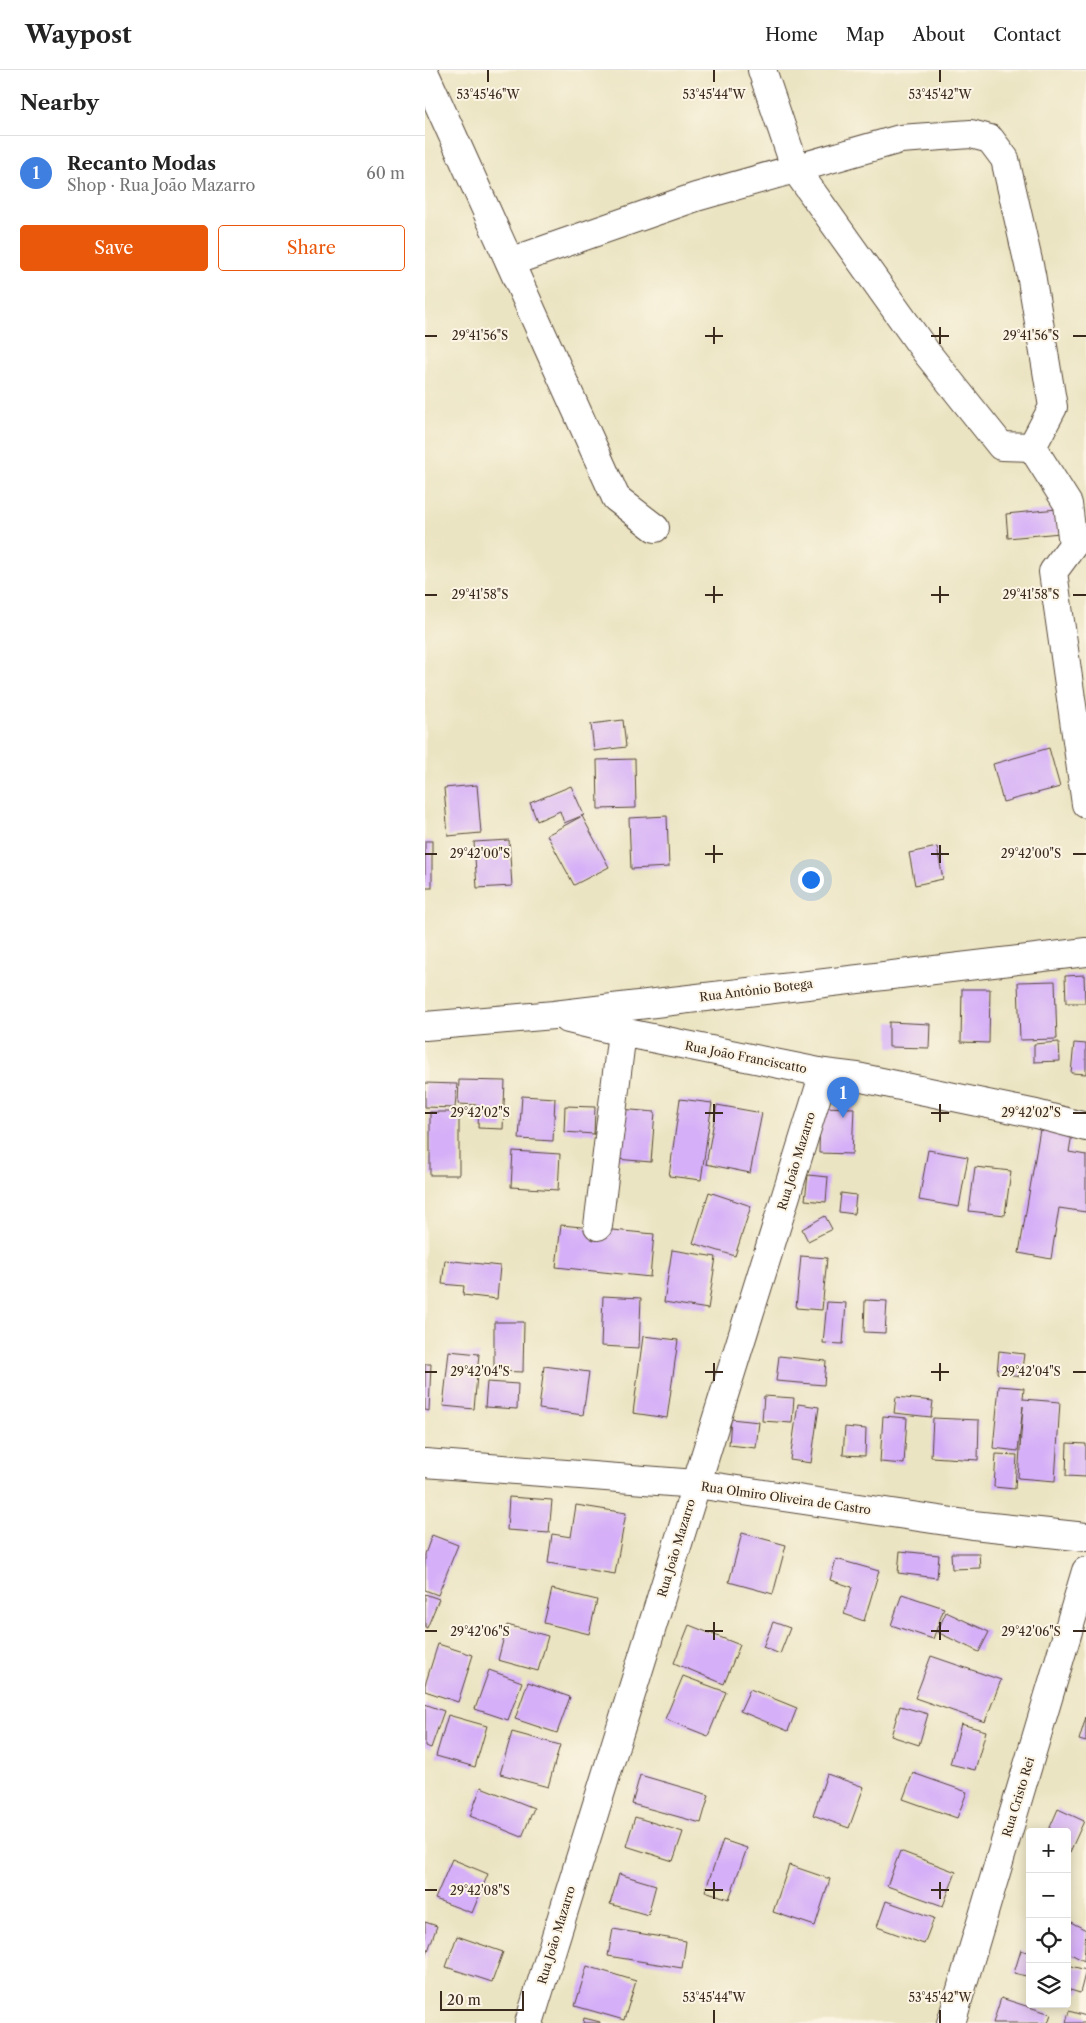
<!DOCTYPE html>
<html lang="en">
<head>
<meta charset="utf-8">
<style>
	body { margin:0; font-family:"Libre Caslon Text",serif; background:#f6f6f6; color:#222 }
	.controls { position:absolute; right:15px; bottom:15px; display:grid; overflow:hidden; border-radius:5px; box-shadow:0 2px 12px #0003 }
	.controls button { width:45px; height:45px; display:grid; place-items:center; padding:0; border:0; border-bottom:1px solid #e0e0e0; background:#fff; color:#222; font:25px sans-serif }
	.scale { position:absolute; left:15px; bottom:12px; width:84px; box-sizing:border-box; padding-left:5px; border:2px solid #3b2a1e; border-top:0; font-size:14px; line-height:18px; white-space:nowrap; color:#3b2a1e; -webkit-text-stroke:4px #fcf5e5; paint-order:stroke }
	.you { position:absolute; left:385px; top:809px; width:18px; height:18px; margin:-12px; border:4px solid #fff; border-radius:50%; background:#1a73e8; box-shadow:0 0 0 8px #1a73e833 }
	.badge { display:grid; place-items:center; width:32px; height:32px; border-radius:50%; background:#ea580c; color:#fff; font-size:16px; font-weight:700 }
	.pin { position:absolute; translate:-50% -41px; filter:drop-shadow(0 1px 2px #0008) }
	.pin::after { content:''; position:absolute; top:26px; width:18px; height:15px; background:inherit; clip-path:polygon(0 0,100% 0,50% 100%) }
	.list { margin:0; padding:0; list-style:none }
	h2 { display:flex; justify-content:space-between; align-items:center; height:65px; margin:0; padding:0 20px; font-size:21px }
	h2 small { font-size:16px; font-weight:400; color:#767676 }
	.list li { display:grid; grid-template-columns:32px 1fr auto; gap:15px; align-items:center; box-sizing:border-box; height:75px; padding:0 20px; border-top:1px solid #e0e0e0 }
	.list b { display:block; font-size:19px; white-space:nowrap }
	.list p { margin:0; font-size:16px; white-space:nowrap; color:#767676 }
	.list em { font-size:16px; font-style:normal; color:#767676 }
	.actions { display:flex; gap:10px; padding:15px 20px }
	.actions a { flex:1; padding:11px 0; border:1px solid #ea580c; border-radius:5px; text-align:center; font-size:18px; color:#ea580c }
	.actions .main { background:#ea580c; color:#fff }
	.icon { flex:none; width:28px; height:28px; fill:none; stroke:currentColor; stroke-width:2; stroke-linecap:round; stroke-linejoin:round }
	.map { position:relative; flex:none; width:661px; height:1953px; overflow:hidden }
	header { display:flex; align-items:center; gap:30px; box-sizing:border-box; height:70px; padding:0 25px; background:#fff; border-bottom:1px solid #e0e0e0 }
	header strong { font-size:24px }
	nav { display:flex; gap:28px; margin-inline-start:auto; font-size:18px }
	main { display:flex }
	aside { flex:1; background:#fff }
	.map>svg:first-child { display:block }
	.building { fill:#d5aff8 }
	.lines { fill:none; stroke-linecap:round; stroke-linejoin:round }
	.minor-casing { stroke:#554637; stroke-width:30 }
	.minor { stroke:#fff; stroke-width:28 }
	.ticks { fill:none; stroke:#3b2a1e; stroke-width:2 }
	.labels { text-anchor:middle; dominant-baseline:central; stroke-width:4; stroke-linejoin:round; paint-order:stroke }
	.street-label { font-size:12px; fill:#3b2a1e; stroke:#fcf5e5 }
	.ticks-label { font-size:12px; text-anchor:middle; fill:#3b2a1e; stroke:#fcf5e5; stroke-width:4; stroke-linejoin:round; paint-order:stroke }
</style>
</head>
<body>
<header>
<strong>Waypost</strong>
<nav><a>Home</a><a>Map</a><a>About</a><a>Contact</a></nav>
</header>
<main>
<aside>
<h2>Nearby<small></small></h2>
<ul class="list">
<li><span class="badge" style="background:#3f7fe0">1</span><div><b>Recanto Modas</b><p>Shop · Rua João Mazarro</p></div><em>60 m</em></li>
</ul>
<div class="actions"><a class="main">Save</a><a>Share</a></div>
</aside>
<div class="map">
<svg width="661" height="1953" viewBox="0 0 661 1953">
	<rect width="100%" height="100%" fill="#fcf5e5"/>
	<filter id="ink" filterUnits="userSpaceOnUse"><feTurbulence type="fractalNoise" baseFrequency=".02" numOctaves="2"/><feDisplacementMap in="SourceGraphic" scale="10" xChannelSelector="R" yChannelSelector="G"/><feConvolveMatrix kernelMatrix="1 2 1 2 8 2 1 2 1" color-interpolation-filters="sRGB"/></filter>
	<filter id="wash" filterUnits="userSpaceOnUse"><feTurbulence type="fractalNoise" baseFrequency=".0096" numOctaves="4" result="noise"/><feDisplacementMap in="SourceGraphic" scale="20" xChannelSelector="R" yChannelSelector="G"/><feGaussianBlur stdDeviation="1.12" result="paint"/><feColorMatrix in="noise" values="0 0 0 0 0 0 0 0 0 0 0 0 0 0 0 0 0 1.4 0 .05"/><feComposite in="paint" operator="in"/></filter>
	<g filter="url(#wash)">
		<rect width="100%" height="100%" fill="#ebe4c2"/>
		<g id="blocks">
			<!-- building -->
			<g class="building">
				<path d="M632,439L635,463L583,468L581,444Z"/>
				<path d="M198,650L201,677L169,681L166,654Z"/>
				<path d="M624,678L635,717L578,732L568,694Z"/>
				<path d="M210,689L211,738L173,739L172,690Z"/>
				<path d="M52,715L56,763L23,766L19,718Z"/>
				<path d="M146,716L159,745L139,753L135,741L112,751L105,733Z"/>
				<path d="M157,746L184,797L149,815L122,765Z"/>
				<path d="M242,746L244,797L206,799L204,748Z"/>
				<path d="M84,770L87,816L52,818L49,772Z"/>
				<rect x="0" y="771" width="7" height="47"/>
				<path d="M512,777L518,809L490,815L484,783Z"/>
				<path d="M659,905L660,933H641L640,906Z"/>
				<path d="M630,911L632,969L595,970L593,912Z"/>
				<path d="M537,919H565L564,973L536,972Z"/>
				<path d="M464,952L505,954L504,978L464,977Z"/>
				<path d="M634,972L635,991L609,992V974Z"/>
				<path d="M649,973L661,974V1004L646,1003Z"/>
				<path d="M34,1010L80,1011L78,1059L53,1058L54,1035L33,1034Z"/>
				<path d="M0,1013L32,1014L30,1038L0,1037Z"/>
				<path d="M97,1026L130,1028L128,1071L94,1069Z"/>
				<path d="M255,1029L287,1033L276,1110L244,1106Z"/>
				<path d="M292,1035L337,1043L325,1103L281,1094Z"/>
				<path d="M140,1036L170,1037L169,1064L139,1062Z"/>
				<path d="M395,1037L429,1038L427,1084L394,1083Z"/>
				<path d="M195,1039L230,1042L226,1092L191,1089Z"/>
				<rect x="5" y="1042" width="29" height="63"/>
				<path d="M615,1059L647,1064L644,1082L661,1085V1142L634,1138L626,1189L594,1183Z"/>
				<path d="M503,1080L543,1087L534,1137L494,1130Z"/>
				<path d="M88,1081L135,1084L133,1120L86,1117Z"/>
				<path d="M550,1097L586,1101L580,1145L544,1141Z"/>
				<path d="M383,1105L403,1107L401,1132L380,1130Z"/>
				<path d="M284,1122L326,1136L310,1186L268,1173Z"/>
				<path d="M416,1123L431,1125L429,1144L414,1142Z"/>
				<path d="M400,1146L407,1159L383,1171L377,1159Z"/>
				<path d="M136,1155L229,1164L225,1207L131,1197Z"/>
				<path d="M247,1180L291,1187L283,1239L239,1232Z"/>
				<path d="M376,1186L402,1188L397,1240L371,1238Z"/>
				<path d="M20,1190L75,1196L72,1229L38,1225L39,1216L17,1214Z"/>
				<path d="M178,1226L216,1228L214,1278L176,1276Z"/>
				<path d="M440,1230L462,1231L460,1263L439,1262Z"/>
				<path d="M402,1232L421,1233L418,1274L398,1273Z"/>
				<path d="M69,1252H99L98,1302L69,1301Z"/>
				<path d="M218,1266L253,1270L242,1348L208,1343Z"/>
				<path d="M24,1281L54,1284L49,1339L18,1336Z"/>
				<path d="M574,1281L599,1284L596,1306L572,1303Z"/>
				<path d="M354,1286L401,1291L399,1315L351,1311Z"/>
				<path d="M0,1294H6L4,1341L0,1340Z"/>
				<path d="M119,1296L164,1302L158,1345L114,1339Z"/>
				<path d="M62,1312L93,1314L92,1339L60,1337Z"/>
				<path d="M574,1316L599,1318L598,1329L635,1332L630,1411L593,1408L598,1336L593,1381L568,1378Z"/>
				<path d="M339,1326L369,1328L367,1353L337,1351Z"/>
				<path d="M471,1327L508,1331L506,1347L469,1343Z"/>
				<path d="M373,1334L394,1337L386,1393L365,1390Z"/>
				<path d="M458,1346L482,1348L479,1394L455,1392Z"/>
				<path d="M508,1348L554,1350L553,1390L506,1387Z"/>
				<path d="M306,1349L334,1352L331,1378L304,1375Z"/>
				<path d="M420,1357L441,1359L440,1386L418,1385Z"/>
				<path d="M642,1373L661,1374V1407L641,1406Z"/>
				<path d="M571,1384L592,1385L590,1419L569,1417Z"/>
				<path d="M84,1427L127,1430L124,1463L82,1460Z"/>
				<path d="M151,1435L201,1443L190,1504L123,1493L127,1464L146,1467Z"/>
				<path d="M317,1463L361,1475L348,1524L304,1512Z"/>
				<path d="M7,1465L33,1475L13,1525L0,1520V1484Z"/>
				<path d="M475,1481L514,1485L512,1508L473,1503Z"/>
				<path d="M526,1483H554L555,1498L527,1499Z"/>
				<path d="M411,1489L454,1501L439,1551L419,1544L427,1517L405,1510Z"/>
				<path d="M127,1519L172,1530L164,1564L119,1553Z"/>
				<path d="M0,1524L14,1529L2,1558L0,1557Z"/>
				<path d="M477,1524L519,1538L508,1569L466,1555Z"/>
				<path d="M521,1542L564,1562L554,1582L512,1562Z"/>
				<path d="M348,1552L365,1558L355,1584L338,1577Z"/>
				<path d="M82,1555L123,1566L113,1601L73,1590Z"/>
				<path d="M264,1555L315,1575L299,1614L249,1593Z"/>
				<path d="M13,1574L48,1585L33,1632L0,1621V1615Z"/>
				<path d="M506,1586L576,1610L560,1652L490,1628Z"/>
				<path d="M64,1600L97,1612L83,1650L50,1639Z"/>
				<path d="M258,1606L301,1622L283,1666L240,1649Z"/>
				<path d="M103,1612L145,1627L132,1663L90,1649Z"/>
				<path d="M325,1619L372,1638L363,1661L315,1641Z"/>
				<path d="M0,1634L19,1641L6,1678L0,1676Z"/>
				<path d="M475,1636L503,1644L494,1675L466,1666Z"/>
				<path d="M23,1645L62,1656L50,1697L11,1686Z"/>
				<path d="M661,1647V1672L654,1670Z"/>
				<path d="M536,1654L561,1661L550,1700L525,1694Z"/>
				<path d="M87,1662L135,1675L123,1717L75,1704Z"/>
				<path d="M488,1703L542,1722L532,1748L478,1729Z"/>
				<path d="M402,1704L439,1717L424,1758L388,1745Z"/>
				<path d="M215,1705L284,1725L276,1753L207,1734Z"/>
				<path d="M56,1717L109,1738L97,1767L45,1746Z"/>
				<path d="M633,1739L659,1751L645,1782L642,1781V1762H623Z"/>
				<path d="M210,1747L258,1762L248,1791L201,1776Z"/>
				<path d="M298,1770L322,1778L304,1829L280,1821Z"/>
				<path d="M475,1781L531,1802L518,1836L462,1816Z"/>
				<path d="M27,1789L63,1804L47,1843L10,1829Z"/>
				<path d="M364,1795L405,1809L390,1856L348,1842Z"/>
				<path d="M194,1804L231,1815L223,1845L185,1834Z"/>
				<path d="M461,1831L509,1848L499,1874L452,1857Z"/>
				<path d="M642,1850L661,1860L659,1891L642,1882Z"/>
				<path d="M0,1852L12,1856L0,1889Z"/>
				<path d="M188,1859L261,1871L257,1898L183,1886Z"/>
				<path d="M32,1866L78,1882L67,1912L21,1897Z"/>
				<path d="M596,1880L605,1883V1907L589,1903Z"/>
				<path d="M642,1895L661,1900L655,1923L642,1919Z"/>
				<path d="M162,1896L211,1911L199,1950L150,1936Z"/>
				<path d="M576,1928L626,1944L623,1953H568Z"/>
				<path d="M644,1941L661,1946V1953H641Z"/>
				<path d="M159,1948L175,1952V1953H158Z"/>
			</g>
		</g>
	</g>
	<g filter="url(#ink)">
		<use href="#blocks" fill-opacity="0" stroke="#554637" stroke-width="1"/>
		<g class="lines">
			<!-- minor casing -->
			<g class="minor-casing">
				<g id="minor">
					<path d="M337,0L371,100L501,282L576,376L607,377"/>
					<path d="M0,4L191,428L230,458"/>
					<path d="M85,192L271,127L475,69L546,64L565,69L580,89L606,204L628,337L607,377"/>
					<path d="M607,377L643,434L648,475L628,502L661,734"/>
					<path d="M143,949L197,962L399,1003L432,1007L611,1044L661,1057"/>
					<path d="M0,956L129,945L661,882"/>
					<path d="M173,1156L197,962"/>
					<path d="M0,1393L271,1414L548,1455L661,1467"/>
					<path d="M104,1953L399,1003"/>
					<path d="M526,1953L661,1501"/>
				</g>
			</g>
			<!-- minor -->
			<use href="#minor" class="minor"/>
		</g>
	</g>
	<!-- ticks -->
	<path class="ticks" d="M63,0V12M289,0V12M515,0V12M289,257V274M515,257V274M0,266H12M280,266H298M506,266H524M648,266H661M289,516V533M515,516V533M0,525H12M280,525H298M506,525H524M648,525H661M289,775V793M515,775V793M0,784H12M280,784H298M506,784H524M648,784H661M289,1034V1052M515,1034V1052M0,1043H12M280,1043H298M506,1043H524M648,1043H661M289,1293V1311M515,1293V1311M0,1302H12M280,1302H298M506,1302H524M648,1302H661M289,1552V1570M515,1552V1570M0,1561H12M280,1561H298M506,1561H524M648,1561H661M289,1812V1829M515,1812V1829M0,1820H12M280,1820H298M506,1820H524M289,1940V1953M515,1940V1953"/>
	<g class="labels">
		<!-- street labels -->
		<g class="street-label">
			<text transform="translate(331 920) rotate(-7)">Rua Antônio Botega</text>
			<text transform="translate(321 987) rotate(11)">Rua João Franciscatto</text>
			<text transform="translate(371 1091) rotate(-73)">Rua João Mazarro</text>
			<text transform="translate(361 1428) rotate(8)">Rua Olmiro Oliveira de Castro</text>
			<text transform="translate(251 1478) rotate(-73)">Rua João Mazarro</text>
			<text transform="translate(593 1727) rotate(-73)">Rua Cristo Rei</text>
			<text transform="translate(131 1865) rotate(-73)">Rua João Mazarro</text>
		</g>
	</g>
	<g class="ticks-label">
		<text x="63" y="29">53°45'46"W</text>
		<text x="289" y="29">53°45'44"W</text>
		<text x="515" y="29">53°45'42"W</text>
		<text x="55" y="270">29°41'56"S</text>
		<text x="606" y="270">29°41'56"S</text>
		<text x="55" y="529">29°41'58"S</text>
		<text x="606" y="529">29°41'58"S</text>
		<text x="55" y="788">29°42'00"S</text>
		<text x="606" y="788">29°42'00"S</text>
		<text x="55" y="1047">29°42'02"S</text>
		<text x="606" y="1047">29°42'02"S</text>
		<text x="55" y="1306">29°42'04"S</text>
		<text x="606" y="1306">29°42'04"S</text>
		<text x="55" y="1566">29°42'06"S</text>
		<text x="606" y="1566">29°42'06"S</text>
		<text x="55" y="1825">29°42'08"S</text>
		<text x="289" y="1932">53°45'44"W</text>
		<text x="515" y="1932">53°45'42"W</text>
	</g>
</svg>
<div class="controls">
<button>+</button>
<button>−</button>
<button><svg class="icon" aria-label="locate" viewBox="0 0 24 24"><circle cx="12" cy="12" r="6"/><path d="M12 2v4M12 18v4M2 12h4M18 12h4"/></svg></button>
<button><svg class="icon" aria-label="layers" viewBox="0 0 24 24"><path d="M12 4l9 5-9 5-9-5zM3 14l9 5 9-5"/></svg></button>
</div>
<div class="scale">20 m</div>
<div class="you"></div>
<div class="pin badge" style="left:418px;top:1048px;background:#3f7fe0">1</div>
</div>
</main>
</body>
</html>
